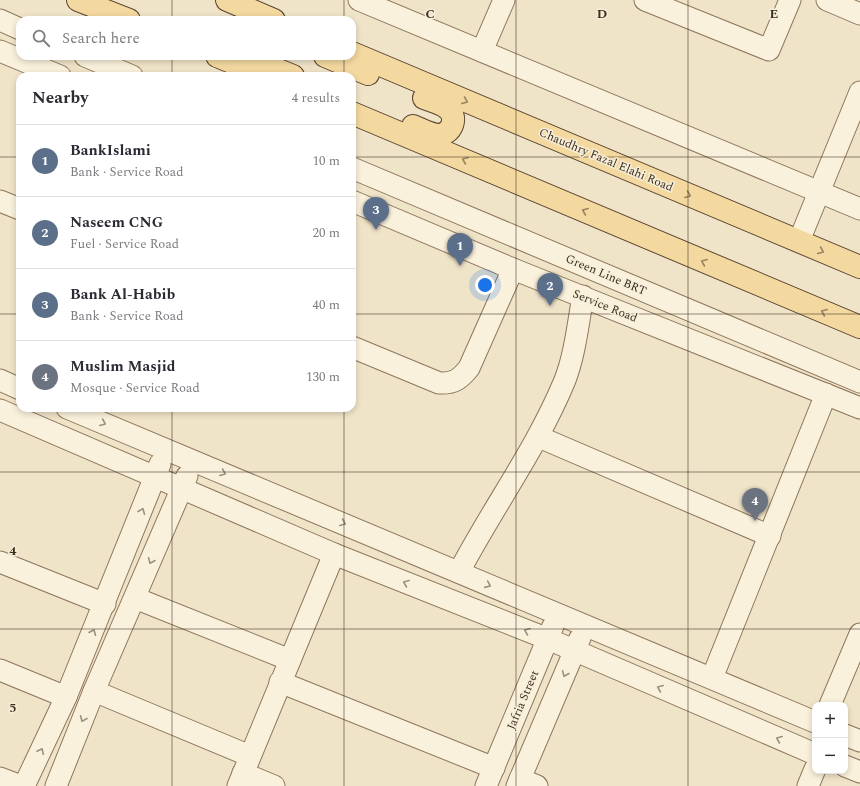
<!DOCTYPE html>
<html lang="en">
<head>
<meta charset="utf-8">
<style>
	body { margin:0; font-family:Spectral,serif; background:#f2f2f3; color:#2b2b33 }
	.controls { position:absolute; right:12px; bottom:12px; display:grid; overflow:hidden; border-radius:8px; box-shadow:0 2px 6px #0003 }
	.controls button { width:36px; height:36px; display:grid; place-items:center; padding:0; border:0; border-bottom:1px solid #e1e1e2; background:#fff; color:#2b2b33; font:20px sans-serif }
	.you { position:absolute; left:485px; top:285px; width:14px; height:14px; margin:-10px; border:3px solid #fff; border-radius:50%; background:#1a73e8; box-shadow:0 0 0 6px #1a73e833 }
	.badge { display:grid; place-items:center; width:26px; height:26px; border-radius:50%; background:#9e2a2b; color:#fff; font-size:13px; font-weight:700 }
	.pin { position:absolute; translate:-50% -33px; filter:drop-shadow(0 1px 2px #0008) }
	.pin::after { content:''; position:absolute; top:21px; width:14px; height:12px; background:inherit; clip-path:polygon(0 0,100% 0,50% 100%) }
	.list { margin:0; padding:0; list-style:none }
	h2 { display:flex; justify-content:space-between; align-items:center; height:52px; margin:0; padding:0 16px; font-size:17px }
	h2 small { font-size:13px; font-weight:400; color:#7c7c81 }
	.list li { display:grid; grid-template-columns:26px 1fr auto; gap:12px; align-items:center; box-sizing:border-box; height:72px; padding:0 16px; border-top:1px solid #e1e1e2 }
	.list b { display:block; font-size:15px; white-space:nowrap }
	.list p { margin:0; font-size:13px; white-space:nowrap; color:#7c7c81 }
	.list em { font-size:13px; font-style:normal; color:#7c7c81 }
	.icon { flex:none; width:22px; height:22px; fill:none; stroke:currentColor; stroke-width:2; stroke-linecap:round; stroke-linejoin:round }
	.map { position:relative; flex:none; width:860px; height:786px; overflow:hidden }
	.search { position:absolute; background:#fff; box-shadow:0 2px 6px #0003; left:16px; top:16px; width:340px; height:44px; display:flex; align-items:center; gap:10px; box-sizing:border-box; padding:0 14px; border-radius:12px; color:#7c7c81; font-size:15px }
	.panel { position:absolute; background:#fff; box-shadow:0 2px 6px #0003; left:16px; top:72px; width:340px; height:340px; border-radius:12px }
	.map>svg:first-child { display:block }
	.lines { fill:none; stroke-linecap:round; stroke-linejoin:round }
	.minor-casing { stroke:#8d765c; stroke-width:23 }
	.major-casing { stroke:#5b4430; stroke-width:24 }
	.minor { stroke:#faf1dc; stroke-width:21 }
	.major { stroke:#f3d9a0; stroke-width:22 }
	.oneway { stroke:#988460 }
	.oneway2 { stroke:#9c907e }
	.grid { fill:none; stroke:#3d2e20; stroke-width:1; stroke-opacity:0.55 }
	.labels { text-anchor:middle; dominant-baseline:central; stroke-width:3; stroke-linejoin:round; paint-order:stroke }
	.street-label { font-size:12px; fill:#3d2e20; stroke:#f7eed8 }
	.grid-label { font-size:13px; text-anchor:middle; font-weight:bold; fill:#3d2e20; stroke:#f7eed8; stroke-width:3; stroke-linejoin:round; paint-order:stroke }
</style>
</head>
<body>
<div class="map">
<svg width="860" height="786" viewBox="0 0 860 786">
	<rect width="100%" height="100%" fill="#f0e4c8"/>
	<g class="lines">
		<!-- minor casing -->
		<g class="minor-casing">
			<g id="minor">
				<path d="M359,0L860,209"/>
				<path d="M645,0L769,50L790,0"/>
				<path d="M827,0L860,14"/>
				<path d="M0,20L20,29"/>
				<path d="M0,51L60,76"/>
				<path d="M482,51L504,0"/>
				<path d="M85,56L132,76"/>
				<path d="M352,168L860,382"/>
				<path d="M0,201L20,209"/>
				<path d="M352,201L513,269L860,408"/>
				<path d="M799,241L860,92"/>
				<path d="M352,347L439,383C454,384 460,379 469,368L513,269"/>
				<path d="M0,380L20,389"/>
				<path d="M67,408L815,722"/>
				<path d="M0,410L334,554L548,639L815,754"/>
				<path d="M539,437L770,536"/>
				<path d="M0,562L105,604"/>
				<path d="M459,572C493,507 537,448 565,380C575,354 578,324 583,296"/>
				<path d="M135,598L290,660"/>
				<path d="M0,670L66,697"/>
				<path d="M712,678L826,394"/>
				<path d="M280,682L494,768"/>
				<path d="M94,691L250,756"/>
				<path d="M830,705L860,634"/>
				<path d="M845,735L860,741"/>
				<path d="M845,766L860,772"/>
				<path d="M243,773L274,786"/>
				<path d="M0,778L21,786"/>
				<path d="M520,779L537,786"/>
				<path d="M24,786L66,697L160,464"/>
				<path d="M56,786L94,691L187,476"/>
				<path d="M238,786L334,554"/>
				<path d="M486,786L553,626"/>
				<path d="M517,786L580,638"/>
				<path d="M808,786L815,769"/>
			</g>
		</g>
		<!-- major casing -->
		<g class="major-casing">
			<g id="major">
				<path d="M78,0L129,20"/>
				<path d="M227,0L274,20"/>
				<path d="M352,53L860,267"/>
				<path d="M217,56L258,73"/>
				<path d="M244,56L293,76"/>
				<path d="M325,56L368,74"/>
				<path d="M352,113L860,327"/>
				<path d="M413,126C421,129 429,134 438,135C452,135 459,116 447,108C441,103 431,101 424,98"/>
			</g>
		</g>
		<!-- minor -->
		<use href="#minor" class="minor"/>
		<!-- major -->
		<use href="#major" class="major"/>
	</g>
	<!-- one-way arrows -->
	<defs><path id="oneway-chevron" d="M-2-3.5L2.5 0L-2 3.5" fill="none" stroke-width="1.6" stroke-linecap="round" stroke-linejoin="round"/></defs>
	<g class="oneway">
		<use href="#oneway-chevron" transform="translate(465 101) rotate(23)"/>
		<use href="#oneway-chevron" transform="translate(465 160) rotate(-157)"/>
		<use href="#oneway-chevron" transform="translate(688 195) rotate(23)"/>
		<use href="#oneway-chevron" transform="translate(585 211) rotate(-157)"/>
		<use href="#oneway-chevron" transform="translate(821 251) rotate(23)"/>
		<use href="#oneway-chevron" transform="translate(704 262) rotate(-157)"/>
		<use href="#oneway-chevron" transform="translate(824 312) rotate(-157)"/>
	</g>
	<g class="oneway2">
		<use href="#oneway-chevron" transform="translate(103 423) rotate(23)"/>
		<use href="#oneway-chevron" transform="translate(223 473) rotate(23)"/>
		<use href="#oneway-chevron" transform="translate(142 511) rotate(-68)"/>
		<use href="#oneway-chevron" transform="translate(343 523) rotate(23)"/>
		<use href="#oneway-chevron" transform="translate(151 561) rotate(113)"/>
		<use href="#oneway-chevron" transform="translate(406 583) rotate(-158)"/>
		<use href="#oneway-chevron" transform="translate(488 585) rotate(24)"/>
		<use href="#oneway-chevron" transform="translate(527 631) rotate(-158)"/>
		<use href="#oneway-chevron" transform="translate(93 632) rotate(-67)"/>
		<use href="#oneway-chevron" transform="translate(565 674) rotate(113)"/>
		<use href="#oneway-chevron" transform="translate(660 688) rotate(-157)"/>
		<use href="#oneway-chevron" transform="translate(83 719) rotate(112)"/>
		<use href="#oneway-chevron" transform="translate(779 739) rotate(-157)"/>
		<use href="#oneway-chevron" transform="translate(41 751) rotate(-65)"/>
	</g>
	<!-- grid -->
	<path class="grid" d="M172,0V20M344,0V20M516,0V786M688,0V786M172,56V76M344,56V76M0,157H20M352,157H860M0,314H20M352,314H860M172,408V786M344,408V786M0,472H860M0,629H860"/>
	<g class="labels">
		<!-- street labels -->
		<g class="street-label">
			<text transform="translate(606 160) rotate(23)">Chaudhry Fazal Elahi Road</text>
			<text transform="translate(606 275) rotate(23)">Green Line BRT</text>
			<text transform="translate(605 306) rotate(22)">Service Road</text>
			<text transform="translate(523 700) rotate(-67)">Jafria Street</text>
		</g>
	</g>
	<g class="grid-label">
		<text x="430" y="18">C</text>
		<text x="602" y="18">D</text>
		<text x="774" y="18">E</text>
		<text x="13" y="555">4</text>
		<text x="13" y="712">5</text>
	</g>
</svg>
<div class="controls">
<button>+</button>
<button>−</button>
</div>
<div class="you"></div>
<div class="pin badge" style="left:460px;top:266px;background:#5c6f8a">1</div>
<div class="pin badge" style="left:550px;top:306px;background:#5c6f8a">2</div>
<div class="pin badge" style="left:376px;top:230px;background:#5c6f8a">3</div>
<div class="pin badge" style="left:755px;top:521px;background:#6b7280">4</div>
<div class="search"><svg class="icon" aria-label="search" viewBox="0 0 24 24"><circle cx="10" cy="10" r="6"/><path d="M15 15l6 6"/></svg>Search here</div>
<section class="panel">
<h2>Nearby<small>4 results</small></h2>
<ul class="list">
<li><span class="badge" style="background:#5c6f8a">1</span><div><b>BankIslami</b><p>Bank · Service Road</p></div><em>10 m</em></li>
<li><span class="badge" style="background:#5c6f8a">2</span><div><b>Naseem CNG</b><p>Fuel · Service Road</p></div><em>20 m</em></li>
<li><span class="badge" style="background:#5c6f8a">3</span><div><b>Bank Al-Habib</b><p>Bank · Service Road</p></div><em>40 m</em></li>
<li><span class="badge" style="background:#6b7280">4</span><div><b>Muslim Masjid</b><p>Mosque · Service Road</p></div><em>130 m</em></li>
</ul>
</section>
</div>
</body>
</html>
